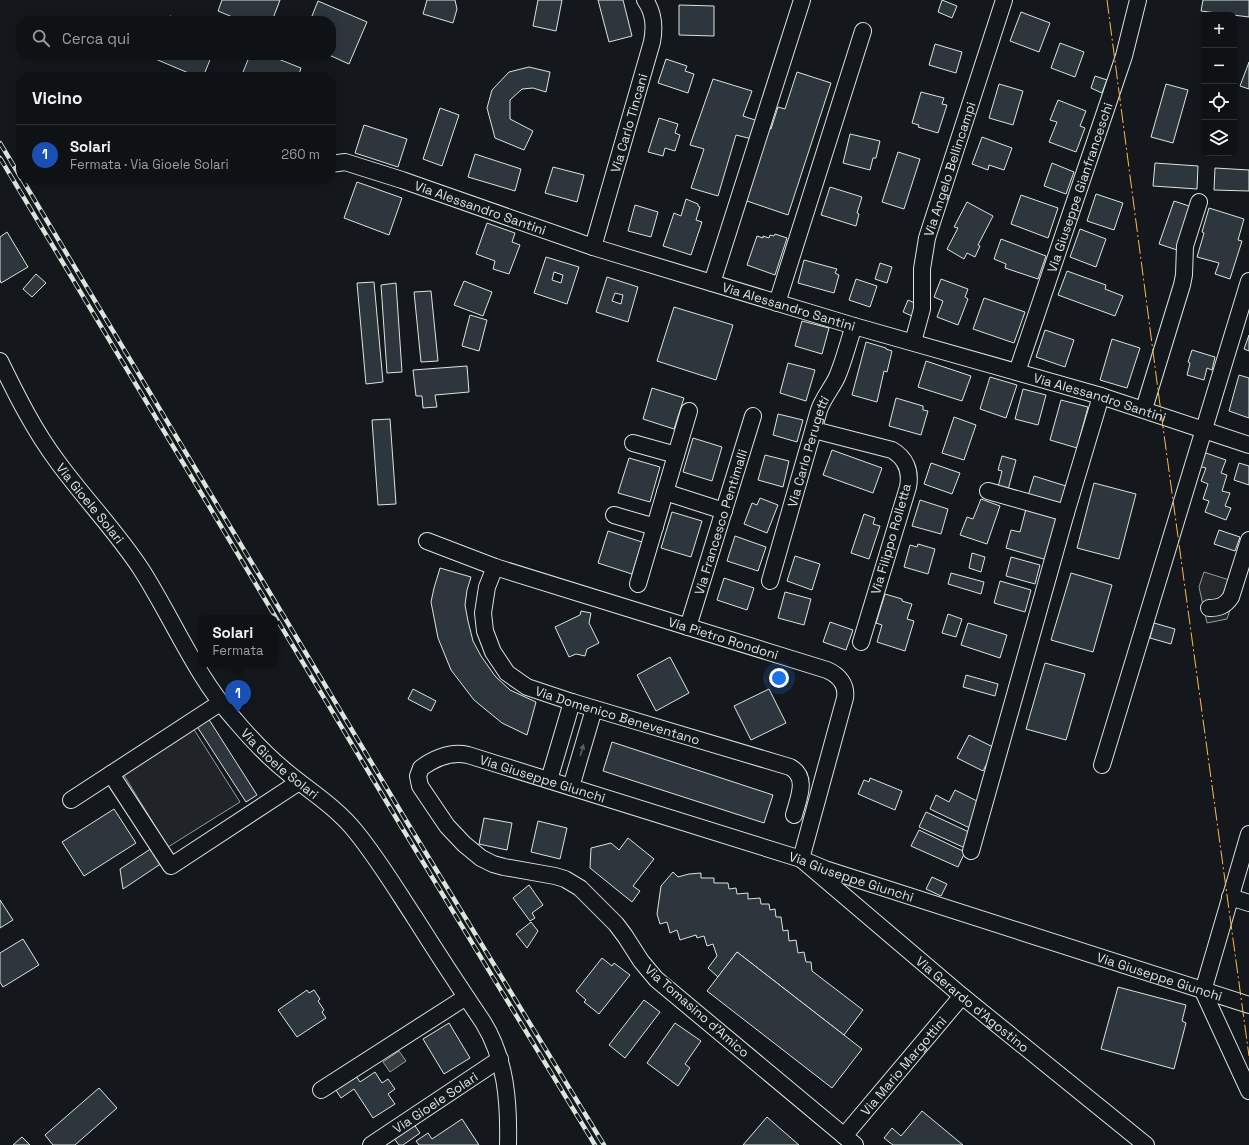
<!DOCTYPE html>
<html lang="it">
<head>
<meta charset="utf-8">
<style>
	body { margin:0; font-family:"Space Grotesk",sans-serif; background:#1d2022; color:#f1f3f6 }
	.controls { position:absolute; right:12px; top:12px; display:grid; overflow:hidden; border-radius:8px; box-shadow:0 2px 10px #0003 }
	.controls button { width:36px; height:36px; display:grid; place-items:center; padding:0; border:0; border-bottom:1px solid #2f3234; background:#0f1215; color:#f1f3f6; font:20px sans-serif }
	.you { position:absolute; left:779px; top:678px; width:14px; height:14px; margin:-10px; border:3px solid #fff; border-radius:50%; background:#1a73e8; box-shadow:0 0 0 6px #1a73e833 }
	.badge { display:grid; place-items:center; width:26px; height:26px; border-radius:50%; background:#ffb74d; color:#fff; font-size:13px; font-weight:700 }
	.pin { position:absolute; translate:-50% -33px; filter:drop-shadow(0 1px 2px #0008) }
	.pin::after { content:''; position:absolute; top:21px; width:14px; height:12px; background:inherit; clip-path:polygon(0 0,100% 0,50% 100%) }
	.popup { position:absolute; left:198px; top:615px; width:80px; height:52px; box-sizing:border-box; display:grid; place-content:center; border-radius:8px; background:#0f1215; filter:drop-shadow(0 1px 3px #0005); font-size:13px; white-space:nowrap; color:#9b9ea0 }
	.popup b { font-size:15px; color:#f1f3f6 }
	.popup::after { content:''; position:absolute; left:50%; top:100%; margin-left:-8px; border:8px solid transparent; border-top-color:#0f1215 }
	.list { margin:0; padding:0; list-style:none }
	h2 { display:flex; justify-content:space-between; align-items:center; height:52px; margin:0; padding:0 16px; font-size:17px }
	h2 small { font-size:13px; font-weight:400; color:#9b9ea0 }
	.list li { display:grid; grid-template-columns:26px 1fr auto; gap:12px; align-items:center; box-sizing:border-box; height:60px; padding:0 16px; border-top:1px solid #2f3234 }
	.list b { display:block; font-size:15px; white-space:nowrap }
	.list p { margin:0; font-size:13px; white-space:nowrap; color:#9b9ea0 }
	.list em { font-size:13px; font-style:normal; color:#9b9ea0 }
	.icon { flex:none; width:22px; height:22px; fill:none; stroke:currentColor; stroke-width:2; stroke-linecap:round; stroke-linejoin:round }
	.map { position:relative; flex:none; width:1249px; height:1145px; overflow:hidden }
	.search { position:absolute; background:#0f1215; box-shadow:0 2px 10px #0003; left:16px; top:16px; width:320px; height:44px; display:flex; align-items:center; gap:10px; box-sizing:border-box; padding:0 14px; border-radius:16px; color:#9b9ea0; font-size:15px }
	.panel { position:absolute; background:#0f1215; box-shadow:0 2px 10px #0003; left:16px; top:72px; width:320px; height:112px; border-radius:16px }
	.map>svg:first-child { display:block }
	.green { fill:#202428; stroke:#939e99 }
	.parking { fill:#24282b; stroke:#939e99 }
	.water { fill:#363b3e; stroke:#939e99 }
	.building { fill:#2c363c; stroke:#d8e6dc; fill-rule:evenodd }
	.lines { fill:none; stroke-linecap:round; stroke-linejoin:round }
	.minor-casing { stroke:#d8e6dc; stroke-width:18 }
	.minor { stroke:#14181c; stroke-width:16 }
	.rail-casing { stroke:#d8e6dc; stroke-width:4.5 }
	.rail { stroke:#14181c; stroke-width:3; stroke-dasharray:9; stroke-linecap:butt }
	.power { stroke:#ffb74d; stroke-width:1; stroke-dasharray:14 3 2 3; stroke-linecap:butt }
	.oneway { fill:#59605f }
	.labels { text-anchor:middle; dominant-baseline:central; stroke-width:3; stroke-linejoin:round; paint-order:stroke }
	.street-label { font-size:13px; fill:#d8e6dc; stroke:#14181c }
</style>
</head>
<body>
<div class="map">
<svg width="1249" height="1145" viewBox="0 0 1249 1145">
	<rect width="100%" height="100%" fill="#14181c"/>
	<!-- green -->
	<path class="green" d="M193,728L240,802L168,847L122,772Z"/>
	<!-- parking -->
	<path class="parking" d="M1204,572L1239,583L1227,619L1207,623L1199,587Z"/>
	<!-- water -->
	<path class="water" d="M399,1051L406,1061L390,1072L383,1062Z"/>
	<!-- building -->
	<g class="building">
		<path d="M222,0H280L272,21H242L218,11Z"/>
		<path d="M427,0H455L457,9L453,23L423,14Z"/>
		<path d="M538,0H562L556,31L533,26Z"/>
		<path d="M598,0H623L632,36L609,42Z"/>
		<path d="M942,0L957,6L952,18L938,12Z"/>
		<path d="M1203,0H1249V17L1201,11Z"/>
		<path d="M318,1L367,22L349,64L329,55H331V21H310Z"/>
		<path d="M679,5L714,6V36L679,35Z"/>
		<path d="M1021,12L1050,23L1039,52L1010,41Z"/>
		<path d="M170,16L183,21H168Z"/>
		<path d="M1060,43L1084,52L1075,77L1051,68Z"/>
		<path d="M935,44L962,52L956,73L929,65Z"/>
		<path d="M154,55H212L203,77H198L153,58Z"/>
		<path d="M250,55H268L301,68L298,77H241Z"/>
		<path d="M666,59L687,66L685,71L694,74L688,93L658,83Z"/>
		<path d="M1249,62V89L1240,86Z"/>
		<path d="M529,67L550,72L546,92L533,88L522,89L510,100V119L533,131L524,150L495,138L487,108L492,90L509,72Z"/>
		<path d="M797,72L831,83L788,215L744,200L767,128L771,129L778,107L785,109Z"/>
		<path d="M1095,76L1107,80L1102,93L1091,88Z"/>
		<path d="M713,79L752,91L743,116L758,121L752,139L736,135L718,196L691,188L704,149L690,145Z"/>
		<path d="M999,84L1023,91L1013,125L989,118Z"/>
		<path d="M1166,84L1188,90L1173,143L1151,137Z"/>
		<path d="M921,92L944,98L942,104L947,105L938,133L918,127L919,125L912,123Z"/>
		<path d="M1058,100L1086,111L1080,126L1085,128L1076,152L1049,142L1057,122L1050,120Z"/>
		<path d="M440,108L459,115L442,166L423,159Z"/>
		<path d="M659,118L678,124L675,133L680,135L675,151L665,148L663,156L648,152Z"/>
		<path d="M364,125L407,139L398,167L355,153Z"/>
		<path d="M850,134L880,141L876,158H873L870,170L843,163Z"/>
		<path d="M982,137L1012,148L1004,170L989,165L988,170L972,164Z"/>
		<path d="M898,152L920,159L904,209L882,202Z"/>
		<path d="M475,154L521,169L515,191L468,177Z"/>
		<path d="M1052,163L1074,172L1066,194L1044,186Z"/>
		<path d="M1155,163L1198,166L1197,189L1153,186Z"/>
		<path d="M553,167L584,175L577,202L545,193Z"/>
		<path d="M1215,168L1249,170V191L1214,190Z"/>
		<path d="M357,182L402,198L389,235L344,218Z"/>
		<path d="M830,187L862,197L857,213L859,214L856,226L821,215Z"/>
		<path d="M1096,194L1123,203L1114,230L1087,221Z"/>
		<path d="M1021,195L1058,208L1048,238L1011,224Z"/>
		<path d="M686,199L698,204V206L700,207L696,220L702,222L691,255L663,246L674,213L681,216Z"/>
		<path d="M1174,201L1192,207L1177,250L1159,244Z"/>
		<path d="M967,202L993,216L978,245L980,246L975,257L967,253L964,259L947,249L958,228L954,227Z"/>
		<path d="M635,205L658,212L651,237L628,231Z"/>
		<path d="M1209,208L1244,219L1238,240L1242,241L1230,279L1215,274L1219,263L1197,257L1204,233L1202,232Z"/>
		<path d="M487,223L515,233L512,242L520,245L509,274L493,269L495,261L476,254Z"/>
		<path d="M1080,229L1106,239L1096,267L1070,257Z"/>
		<path d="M7,232L28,267L1,283L0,280V237Z"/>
		<path d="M775,234L787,238L775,275L747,265L757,236L763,238V236L769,238L770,235L774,236Z"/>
		<path d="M1001,239L1046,256L1038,279L1005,268L1006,264L994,259Z"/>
		<path d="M546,257L579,267L567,304L534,293ZM554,272L563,275L561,283L552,280Z"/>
		<path d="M804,260L837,269L835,273L839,275L834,293L798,283Z"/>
		<path d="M880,263L892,267L887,283L875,279Z"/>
		<path d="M1067,271L1106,285L1105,289L1123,296L1115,316L1058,295Z"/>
		<path d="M36,274L46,283L32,297L23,289Z"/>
		<path d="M607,277L638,287L628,322L596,312ZM615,293L623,295L621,304L612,301Z"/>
		<path d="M856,279L877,286L870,307L849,300Z"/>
		<path d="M941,279L968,289L965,297L968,299L958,325L937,317L943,301L934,297Z"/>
		<path d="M464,281L492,292L483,316L454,305Z"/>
		<path d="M374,282L383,382L366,384L357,283Z"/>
		<path d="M396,283L402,372L387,373L381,285Z"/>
		<path d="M431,291L438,361L421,362L414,292Z"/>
		<path d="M984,298L1025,312L1014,343L973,329Z"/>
		<path d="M908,300L919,305L914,317L903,312Z"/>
		<path d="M674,307L733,325L716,380L657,361Z"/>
		<path d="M470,315L487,320L479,351L462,346Z"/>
		<path d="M802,321L829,328L822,354L795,346Z"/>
		<path d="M1045,330L1074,340L1065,367L1036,357Z"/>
		<path d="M1249,335V351L1244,349Z"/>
		<path d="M1112,339L1140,348L1127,388L1100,380Z"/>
		<path d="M866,342L886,348V349L892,351L887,372L884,371L877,402L852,395Z"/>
		<path d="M1192,350L1215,357L1212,370L1207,368L1204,380L1187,375L1190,363L1188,362Z"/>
		<path d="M926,361L971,376L962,401L918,387Z"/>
		<path d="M788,363L815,370L806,401L780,393Z"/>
		<path d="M467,366L469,392L435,395L437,407L423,408L422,396H416L413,370Z"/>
		<path d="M1239,375L1249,378V418L1229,411Z"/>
		<path d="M990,377L1017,385L1006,418L980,409Z"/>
		<path d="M652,388L684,398L674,429L643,419Z"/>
		<path d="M1023,389L1046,395L1038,425L1015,419Z"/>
		<path d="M896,398L923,406V410L928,411L921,435L889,426Z"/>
		<path d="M1061,400L1088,407L1077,448L1050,440Z"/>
		<path d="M778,414L803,420L797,442L773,435Z"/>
		<path d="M954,417L976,425L964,460L942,453Z"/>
		<path d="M390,419L396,504L378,505L372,420Z"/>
		<path d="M693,438L722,447L712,481L683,472Z"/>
		<path d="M832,450L882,468L873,493L823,475Z"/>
		<path d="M1203,452L1226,460L1221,473L1227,475L1222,491L1230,493L1225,506L1231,508L1226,520L1205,512L1209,501L1203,499L1208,484L1201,481L1206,468L1198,466Z"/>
		<path d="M765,455L789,461L783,487L758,480Z"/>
		<path d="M1002,456L1016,460L1008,490L998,487L1002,471L998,470Z"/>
		<path d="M629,458L660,467L650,502L618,493Z"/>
		<path d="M931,463L960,473L952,494L924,484Z"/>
		<path d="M1239,463L1249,466V485L1234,480Z"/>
		<path d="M1034,476L1066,486L1060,508L1027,499Z"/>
		<path d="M1094,483L1136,494L1119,559L1077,548Z"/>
		<path d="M760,498L778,505L767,533L744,524L752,503L757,505Z"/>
		<path d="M981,499L1000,506L987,544L960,535L967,517L973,519Z"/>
		<path d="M920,500L948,509L941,534L912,526Z"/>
		<path d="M1027,505L1060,514L1047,560L1006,548L1011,530L1020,532Z"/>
		<path d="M672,512L702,521L691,557L661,548Z"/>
		<path d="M864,514L875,518L873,524L880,526L869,559L851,553Z"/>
		<path d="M1219,530L1240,537L1235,551L1214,544Z"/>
		<path d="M608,531L642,542L632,574L598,563Z"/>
		<path d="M735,536L766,547L758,571L727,561Z"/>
		<path d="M918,544L935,549L928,574L904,567L910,545L917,547Z"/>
		<path d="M972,553L985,557L981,572L969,568Z"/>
		<path d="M795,556L820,564L812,590L787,581Z"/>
		<path d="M1011,557L1040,565L1035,584L1006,576Z"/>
		<path d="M440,568L471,577L467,590L465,605L468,621L473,641L481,656L495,676L510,690L536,702L527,735L502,723L474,700L451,670L438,638L431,602L434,588Z"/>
		<path d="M951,573L984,582L981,594L948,584Z"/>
		<path d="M1071,573L1112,585L1093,652L1051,640Z"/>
		<path d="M724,578L754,588L747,610L717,600Z"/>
		<path d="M1000,581L1031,590L1025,612L994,603Z"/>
		<path d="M785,592L811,599L804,625L778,618Z"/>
		<path d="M885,594L902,599V601L912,604L907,619L914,621L905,651L877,642L882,625L876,623Z"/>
		<path d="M581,611L591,613L589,623L599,643L587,649L585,656L576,654L569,657L555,627L580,615Z"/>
		<path d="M948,614L962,619L956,637L942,633Z"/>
		<path d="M830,622L853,630L846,650L823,642Z"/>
		<path d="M968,623L1007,635L1000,658L961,645Z"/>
		<path d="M1154,623L1175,629L1171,644L1150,638Z"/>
		<path d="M670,657L689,693L656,711L637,675Z"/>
		<path d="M1045,663L1085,674L1066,740L1026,729Z"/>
		<path d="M966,675L998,684L995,696L963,687Z"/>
		<path d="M413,689L436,701L431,711L408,699Z"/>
		<path d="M769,689L786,723L751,740L734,706Z"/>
		<path d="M208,718L257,795L246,802L196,725Z"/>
		<path d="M969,735L995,748L983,771L957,758Z"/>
		<path d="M612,742L773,795L764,823L603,771Z"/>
		<path d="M870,778L902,791L895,810L858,794L864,780L869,782Z"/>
		<path d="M955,790L981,803L972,829L930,809L936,795L949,802Z"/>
		<path d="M114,809L136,843L84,876L62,842Z"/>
		<path d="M926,812L971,833L965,848L919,827Z"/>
		<path d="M484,818L512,823L507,850L479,844Z"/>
		<path d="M538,821L567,828L560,859L531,852Z"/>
		<path d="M919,830L965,852L958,867L911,846Z"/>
		<path d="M628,838L654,859L633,886L640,891L632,902L590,868L591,848L611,843L619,850Z"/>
		<path d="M152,848L162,863L123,889L120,869Z"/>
		<path d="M673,872L678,877L689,874L701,873V878H714V883H728L729,889L736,888L737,894L748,893V899L760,898L761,904H769L770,910L775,909L776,917H781L783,931L788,930L789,941L796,940L798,953L804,952L806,962H811L812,971L863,1010L844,1035L737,952L718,977L708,968L717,956L713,944L707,946L704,936L697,938L696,935L680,940L677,930L670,933L667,922L660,924L657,914L661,886Z"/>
		<path d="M932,877L947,884L941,896L926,889Z"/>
		<path d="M529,885L543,905L532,913L535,918L530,921L513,898Z"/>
		<path d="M0,900L13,920L0,928Z"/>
		<path d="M531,922L538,931L527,948L516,934Z"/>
		<path d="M23,939L39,965L3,987L0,982V953Z"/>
		<path d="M737,952L862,1049L832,1088L707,991Z"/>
		<path d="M602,958L612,966L614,963L630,975L599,1014L584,1002L586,1000L576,991Z"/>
		<path d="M1118,987L1186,1005L1182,1021L1186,1023L1174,1069L1101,1049Z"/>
		<path d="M307,990L309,993L314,990L320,999L318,1001L324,1010L322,1012L326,1018L297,1037L278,1010Z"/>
		<path d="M644,1000L660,1012L625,1058L609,1045Z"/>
		<path d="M449,1023L470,1058L444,1074L423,1039Z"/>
		<path d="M675,1023L701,1041L685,1064L690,1068L678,1086L647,1063Z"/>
		<path d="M375,1072L382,1083L388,1079L395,1089L388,1094L395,1104L373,1118L354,1089L341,1098L334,1087L354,1073L360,1082Z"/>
		<path d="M99,1088L117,1108L75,1145H53L45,1135Z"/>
		<path d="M922,1111L963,1145H893L884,1138L892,1128L901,1136Z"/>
		<path d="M767,1117L799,1145H743Z"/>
		<path d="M462,1119L479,1145H419L416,1141L428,1133L432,1139Z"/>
		<path d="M413,1123L420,1133L403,1145H399L393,1137Z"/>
		<path d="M22,1137L30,1145H13Z"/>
	</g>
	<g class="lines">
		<!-- minor casing -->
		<g class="minor-casing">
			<g id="minor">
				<path id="s1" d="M331,164L345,162L402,180L593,247L854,326L1101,396L1249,445"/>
				<path id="s2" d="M593,247L652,42C655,26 654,13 645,0"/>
				<path d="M712,283L802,0"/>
				<path d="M777,303L863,31"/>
				<path id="s3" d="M913,342L922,309V269L927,238L1004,0"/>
				<path id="s4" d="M0,361C17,396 34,430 57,461C84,498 116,531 141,569C173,619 195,675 235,720C251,739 268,757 288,773C311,792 337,808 356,832C378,859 396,889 415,918C437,953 460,988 483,1022C506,1059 509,1102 508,1145"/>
				<path id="s5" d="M1017,372L1124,56L1138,0"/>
				<path d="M1144,409L1182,285L1184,275L1185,246L1199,202"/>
				<path d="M814,430L892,450C906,458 911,471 908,487L861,642"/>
				<path d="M633,443L676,455"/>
				<path d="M988,491L1066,513"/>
				<path d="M665,492L724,511"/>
				<path d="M614,515L655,527"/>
				<path id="s6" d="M427,541L495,567L827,670C839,675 847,685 845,698L801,859L962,996L1146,1145"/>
				<path id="s7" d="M495,567L487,587L483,613L485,631L493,652L507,673L527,687L572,702L790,767C809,777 798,799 794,815"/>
				<path id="s8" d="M770,581L819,410C823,398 832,388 837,377C844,361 848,343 854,326"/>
				<path d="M638,584L689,411"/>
				<path d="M1209,608C1219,608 1225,606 1231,597L1249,540"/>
				<path id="s9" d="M688,627L753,416"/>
				<path d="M1102,765L1249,281"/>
				<path d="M111,774L171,866L299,782"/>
				<path d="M549,780L572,702"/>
				<path d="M571,787L594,709"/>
				<path d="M71,800L220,703"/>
				<path d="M971,851L1066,513L1101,396"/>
				<path d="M1230,897L1249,903"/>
				<path d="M1203,991L1249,834"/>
				<path d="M1203,991L1249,1091"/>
				<path d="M321,1090L466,997"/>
				<path id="s10" d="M844,1136L962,996"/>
				<path id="s11" d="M371,1145L500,1059"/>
				<path id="s12" d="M855,1145L656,979L641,961L625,936L616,924L580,888L565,879L555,876L504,867L493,864L481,858L464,844L447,826L420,786L418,776L421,768C435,758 451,751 468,755L801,859L825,869L1249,1005"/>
			</g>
		</g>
		<!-- minor -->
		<use href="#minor" class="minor"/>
		<!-- rail casing -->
		<g class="rail-casing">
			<g id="rail">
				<path d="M0,143L21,178"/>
				<path d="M0,158L401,826L595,1145"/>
				<path d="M22,179L407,822L604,1145"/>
			</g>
		</g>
		<!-- rail -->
		<use href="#rail" class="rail"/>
		<!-- power -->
		<path class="power" d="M1107,0L1160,405L1249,1056"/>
	</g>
	<!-- one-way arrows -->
	<defs><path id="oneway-solid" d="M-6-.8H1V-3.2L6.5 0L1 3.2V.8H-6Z"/></defs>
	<use class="oneway" href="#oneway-solid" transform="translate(582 750) rotate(-73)"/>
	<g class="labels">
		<!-- street labels -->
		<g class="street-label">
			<text stroke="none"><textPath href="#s2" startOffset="129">Via Carlo Tincani</textPath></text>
			<text stroke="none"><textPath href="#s3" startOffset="178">Via Angelo Bellincampi</textPath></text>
			<text stroke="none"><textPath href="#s5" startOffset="195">Via Giuseppe Gianfranceschi</textPath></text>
			<text stroke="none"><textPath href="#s1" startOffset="157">Via Alessandro Santini</textPath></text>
			<text stroke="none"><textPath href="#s1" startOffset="481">Via Alessandro Santini</textPath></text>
			<text stroke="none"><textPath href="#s1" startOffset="805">Via Alessandro Santini</textPath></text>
			<text stroke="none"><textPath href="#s8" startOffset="135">Via Carlo Perugetti</textPath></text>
			<text stroke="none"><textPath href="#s4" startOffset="169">Via Gioele Solari</textPath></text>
			<text stroke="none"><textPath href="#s9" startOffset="110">Via Francesco Pentimalli</textPath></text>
			<text transform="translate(891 539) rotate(-74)">Via Filippo Rolletta</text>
			<text stroke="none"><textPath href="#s6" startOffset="312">Via Pietro Rondoni</textPath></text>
			<text stroke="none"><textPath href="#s7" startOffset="233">Via Domenico Beneventano</textPath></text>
			<text stroke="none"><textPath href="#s4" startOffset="493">Via Gioele Solari</textPath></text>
			<text stroke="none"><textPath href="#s12" startOffset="725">Via Giuseppe Giunchi</textPath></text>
			<text stroke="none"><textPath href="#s12" startOffset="1049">Via Giuseppe Giunchi</textPath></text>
			<text stroke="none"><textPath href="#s12" startOffset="1373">Via Giuseppe Giunchi</textPath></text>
			<text stroke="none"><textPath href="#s6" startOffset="848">Via Gerardo d'Agostino</textPath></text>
			<text transform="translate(697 1011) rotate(41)">Via Tomasino d'Amico</text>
			<text stroke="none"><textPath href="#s10" startOffset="92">Via Mario Margottini</textPath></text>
			<text stroke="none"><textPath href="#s11" startOffset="77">Via Gioele Solari</textPath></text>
		</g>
	</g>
</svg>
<div class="controls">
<button>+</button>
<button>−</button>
<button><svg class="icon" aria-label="locate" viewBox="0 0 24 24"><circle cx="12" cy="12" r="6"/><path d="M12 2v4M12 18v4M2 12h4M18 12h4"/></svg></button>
<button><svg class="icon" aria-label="layers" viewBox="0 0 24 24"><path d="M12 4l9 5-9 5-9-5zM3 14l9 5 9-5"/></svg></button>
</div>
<div class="you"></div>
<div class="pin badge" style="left:238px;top:713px;background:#1a4fb4">1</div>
<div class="popup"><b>Solari</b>Fermata</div>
<div class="search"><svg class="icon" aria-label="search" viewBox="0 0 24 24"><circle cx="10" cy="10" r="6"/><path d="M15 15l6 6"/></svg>Cerca qui</div>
<section class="panel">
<h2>Vicino<small></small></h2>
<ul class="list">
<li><span class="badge" style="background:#1a4fb4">1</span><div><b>Solari</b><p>Fermata · Via Gioele Solari</p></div><em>260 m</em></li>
</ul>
</section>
</div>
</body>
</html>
